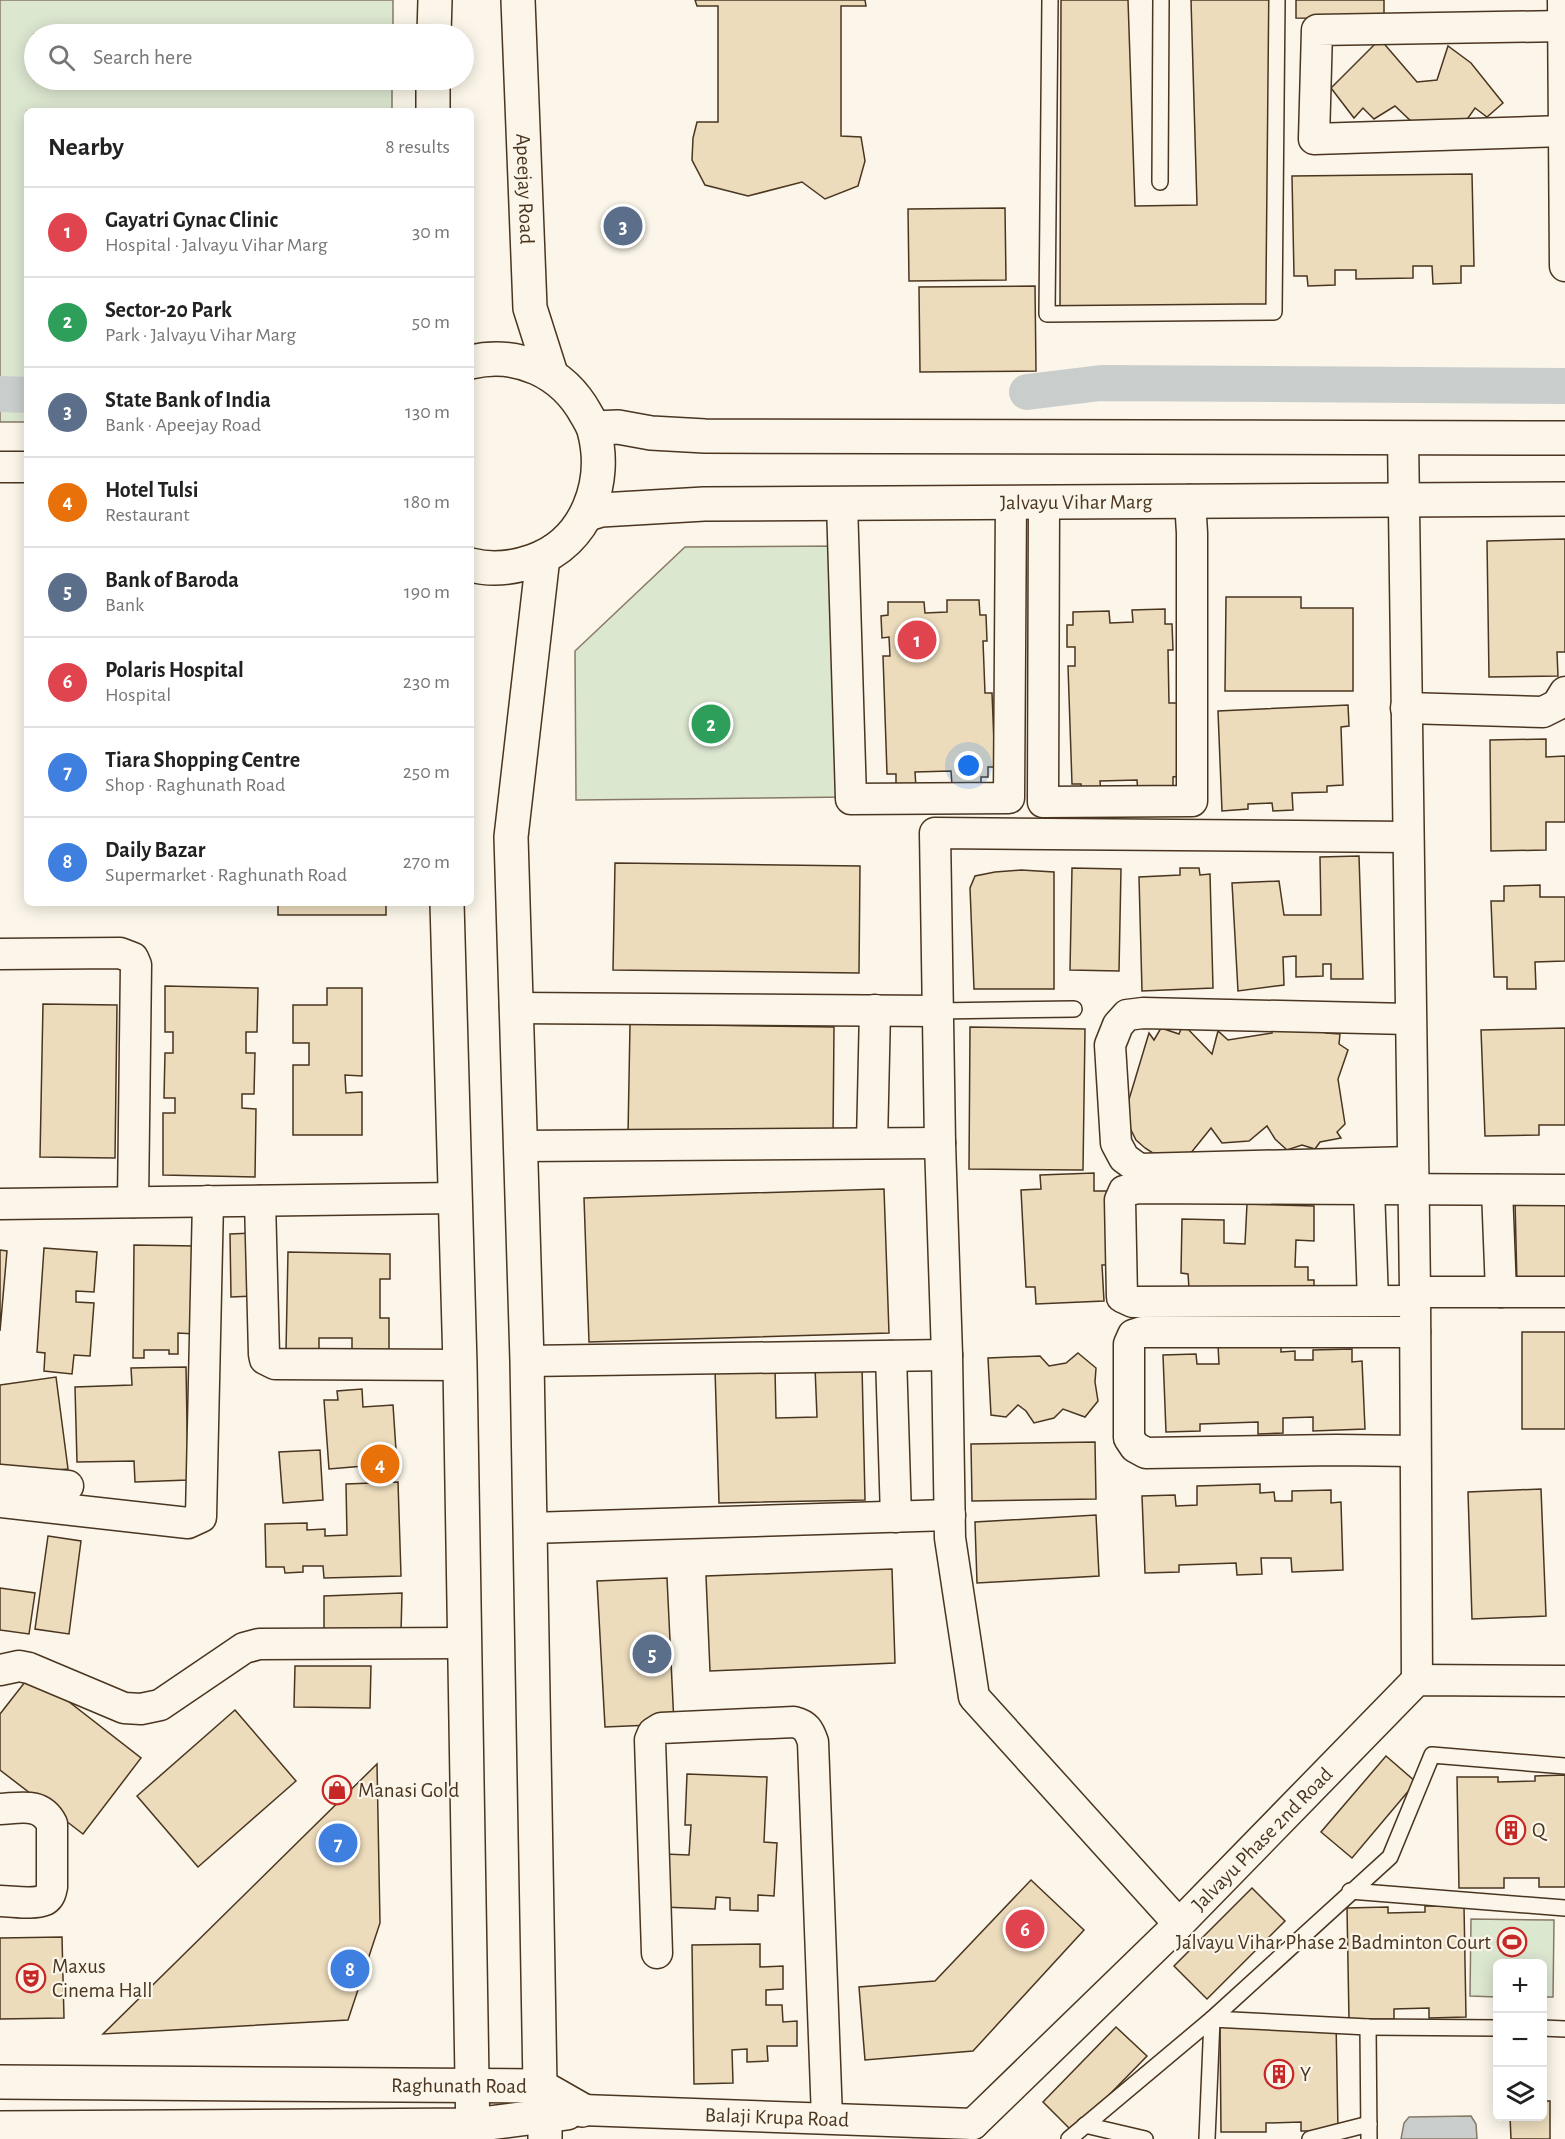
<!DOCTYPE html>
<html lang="en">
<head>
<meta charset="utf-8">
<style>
	body { margin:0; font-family:"Alegreya Sans",sans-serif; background:#f6f6f6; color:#222 }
	.controls { position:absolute; right:18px; bottom:18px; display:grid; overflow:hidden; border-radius:9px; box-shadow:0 3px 15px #0003 }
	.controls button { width:54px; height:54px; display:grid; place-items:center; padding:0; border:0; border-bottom:2px solid #e0e0e0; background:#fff; color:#222; font:30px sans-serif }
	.you { position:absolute; left:969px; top:766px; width:21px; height:21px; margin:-15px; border:4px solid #fff; border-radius:50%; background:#1a73e8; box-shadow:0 0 0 9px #1a73e833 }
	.badge { display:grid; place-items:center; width:39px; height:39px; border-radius:50%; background:#b45309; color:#fff; font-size:20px; font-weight:700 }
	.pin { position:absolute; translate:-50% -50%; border:3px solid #fff; box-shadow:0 2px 6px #0006 }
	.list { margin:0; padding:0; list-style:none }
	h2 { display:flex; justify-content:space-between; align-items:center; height:78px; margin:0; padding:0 24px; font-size:26px }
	h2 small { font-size:20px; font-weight:400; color:#767676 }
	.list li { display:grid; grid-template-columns:39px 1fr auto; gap:18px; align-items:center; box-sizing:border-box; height:90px; padding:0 24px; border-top:2px solid #e0e0e0 }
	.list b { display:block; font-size:22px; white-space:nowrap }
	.list p { margin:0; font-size:20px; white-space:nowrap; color:#767676 }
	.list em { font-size:20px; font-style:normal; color:#767676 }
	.icon { flex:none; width:33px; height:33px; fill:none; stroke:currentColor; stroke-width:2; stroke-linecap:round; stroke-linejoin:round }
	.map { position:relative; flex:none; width:1565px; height:2139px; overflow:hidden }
	.search { position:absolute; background:#fff; box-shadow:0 3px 15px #0003; left:24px; top:24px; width:450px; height:66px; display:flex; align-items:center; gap:15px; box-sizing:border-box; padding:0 21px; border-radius:33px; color:#767676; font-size:22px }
	.panel { position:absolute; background:#fff; box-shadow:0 3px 15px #0003; left:24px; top:108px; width:450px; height:798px; border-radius:9px }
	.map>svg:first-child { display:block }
	.green { fill:#dce7d0; stroke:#887966; stroke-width:1.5 }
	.water { fill:#c9cecd; stroke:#887966; stroke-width:1.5 }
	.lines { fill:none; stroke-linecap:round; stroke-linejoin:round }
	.canal { stroke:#c9cecd; stroke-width:36 }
	.building { fill:#ecdcbc; stroke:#4a3520; stroke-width:1.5 }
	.service-casing { stroke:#4a3520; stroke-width:18 }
	.minor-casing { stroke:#4a3520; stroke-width:33 }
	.secondary-casing { stroke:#4a3520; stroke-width:36 }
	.service { stroke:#fbf6e9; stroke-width:15 }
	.minor { stroke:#fbf6e9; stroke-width:30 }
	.secondary { stroke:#fbf6e9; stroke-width:33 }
	.labels { text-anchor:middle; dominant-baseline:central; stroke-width:4.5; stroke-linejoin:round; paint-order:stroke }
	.street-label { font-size:21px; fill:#4a3520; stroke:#fbf6e9 }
	.poi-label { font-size:21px; fill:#4a3520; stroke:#fbf6e9; text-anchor:start }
</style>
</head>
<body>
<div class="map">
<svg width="1565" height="2139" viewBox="0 0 1565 2139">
	<rect width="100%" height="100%" fill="#fbf6e9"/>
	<!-- green -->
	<g class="green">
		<path d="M0,0H393V34H34V80H392V111H27V422H0Z"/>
		<path d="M845,546L848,797L576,800L575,651L685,547Z"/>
		<path d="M1471,1919L1554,1920L1553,1997H1543L1542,1964H1498L1497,1997L1470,1996Z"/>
	</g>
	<!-- water -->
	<path class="water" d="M1471,2116L1476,2124L1477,2139H1401L1404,2123L1409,2117Z"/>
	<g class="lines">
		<!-- canal -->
		<g class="canal">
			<path d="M1027,392L1101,383L1565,386"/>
			<path d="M0,394L27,395"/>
		</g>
	</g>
	<!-- building -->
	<g class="building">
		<path d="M695,0H865L866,6H841V136L861,137L865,161L858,186L825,199L802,182L748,196L705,185L692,160L693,138L697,122H718V6H697Z"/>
		<path d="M1061,0H1128L1135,206L1197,205L1191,0H1270L1269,308L1060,307Z"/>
		<path d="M1296,0H1384V19L1296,18Z"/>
		<path d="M1380,39L1417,82L1437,80L1448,46L1471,63L1503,103L1487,117L1475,108L1461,128L1414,124L1395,106L1374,119L1363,108L1354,118L1331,88Z"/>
		<path d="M1472,174L1474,266H1461V283L1433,284L1432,266H1413V278L1356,279V270H1335V285L1308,286L1307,276H1294L1292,176Z"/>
		<path d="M1005,208L1006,280L909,281L908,209Z"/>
		<path d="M1035,286L1036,371L920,372L919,287Z"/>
		<path d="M1565,539V652H1557L1558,676L1489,677L1487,541Z"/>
		<path d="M1226,597H1301V608H1353V691H1225Z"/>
		<path d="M947,600H979L980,615H986L987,641H983L985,693H992L995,767H988V777H981V784L952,785L951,771L915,772L916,788L896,789V774H887L883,656H890L889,637L882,638L881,616L888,615V602H924L925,613L947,612Z"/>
		<path d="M1165,609V624H1172L1173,650H1168L1169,703H1178L1180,776L1173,777V786H1167V794L1138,795L1137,780L1100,781L1101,797L1082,798L1081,784H1072L1068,666H1075V647H1067V625H1073V612L1109,611L1110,623L1133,622L1132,610Z"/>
		<path d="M1348,705L1349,726L1341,727L1343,785L1327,786V792L1292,793L1293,810L1273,811L1272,803L1248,804V809L1222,811L1218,711Z"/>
		<path d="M1546,739V757L1565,756V822H1546V850L1491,851L1490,740Z"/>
		<path d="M1359,856L1363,979H1331V964H1323V976L1296,977V956L1283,957L1284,985L1238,991L1232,883L1279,881L1284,915H1321L1320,857Z"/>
		<path d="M615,863L860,866L859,973L613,970Z"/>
		<path d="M1072,868L1121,869L1119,971L1070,970Z"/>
		<path d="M1180,868H1199L1200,875L1210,874L1213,988L1142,991L1139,877L1180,875Z"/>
		<path d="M1021,870L1054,872V989H974L970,888L975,876L995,872Z"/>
		<path d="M1540,885V897H1565V961L1535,962L1536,989H1507V977H1494L1491,901H1504V886Z"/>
		<rect x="278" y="903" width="108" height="12"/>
		<path d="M165,986L258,988L257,1032H246V1053H255L254,1094H242V1108L256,1109L255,1177L163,1175V1113H175V1098H164L165,1053H173V1032H165Z"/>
		<path d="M327,988H362V1076L345,1075L346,1093L362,1092V1135H293V1065H309V1043H293V1005H327Z"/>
		<path d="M43,1004L117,1005L115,1158L40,1157Z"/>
		<path d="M630,1024L834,1027L833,1139L628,1135Z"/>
		<path d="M1183,1024L1212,1054L1218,1031L1228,1040L1272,1033V1024L1316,1028L1326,1033L1340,1034L1339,1044L1348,1050L1338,1079L1345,1124L1337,1132L1341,1138L1320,1142L1315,1149L1302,1145L1287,1150L1275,1139L1267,1126L1249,1141L1222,1143L1211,1128L1186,1159L1159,1157L1145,1148L1136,1140L1124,1116L1149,1033L1154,1040L1161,1028L1179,1034Z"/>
		<path d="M970,1027L1085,1029L1083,1170L969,1169Z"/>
		<path d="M1565,1028V1125H1539V1135L1485,1136L1481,1030Z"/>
		<path d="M1094,1173V1191H1107L1110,1265H1102L1104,1301L1036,1304L1035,1287H1026L1021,1190L1041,1189L1040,1175Z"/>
		<path d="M884,1189L889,1333L589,1342L584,1198Z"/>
		<path d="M1565,1200V1282L1517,1284L1515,1201Z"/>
		<path d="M1247,1204L1314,1206V1241L1296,1240L1295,1267H1308V1280H1314V1301L1189,1288L1188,1274L1181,1273L1182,1219L1224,1220V1243L1245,1244Z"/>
		<path d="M253,1233L254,1296L231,1297L230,1234Z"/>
		<path d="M134,1245L196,1246L195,1334L178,1333V1354H169V1350H144V1358H133Z"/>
		<path d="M44,1248L97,1252L94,1292L76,1291V1302L94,1303L90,1356L74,1355L72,1374L44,1371L45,1353L37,1352Z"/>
		<path d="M0,1250L7,1251L0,1331Z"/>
		<path d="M288,1252L390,1254V1279H380V1318H389V1353L352,1352V1338H319V1352L286,1351Z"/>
		<rect x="1522" y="1332" width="43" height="97"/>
		<path d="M1281,1343V1352L1295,1351V1360H1313V1350L1352,1349V1362L1362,1361L1365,1429L1313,1431V1417L1283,1418V1433L1258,1434V1422L1200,1424V1431L1166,1432L1163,1355L1196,1354L1197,1364H1219L1218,1345Z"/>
		<path d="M1078,1353L1096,1368L1095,1382L1098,1401L1085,1417L1063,1409L1054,1418L1034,1423L1026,1411L1018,1405L1006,1417L991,1415L988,1358L1040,1356L1049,1366L1066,1363Z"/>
		<path d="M862,1366L865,1500L719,1503L715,1369L775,1368L776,1418L817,1417L815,1367Z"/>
		<path d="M186,1367L188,1480L135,1482L134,1461L77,1462L75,1387L132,1385L131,1368Z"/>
		<path d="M56,1377L68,1469L0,1475V1385Z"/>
		<path d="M362,1389L363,1407L393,1405L396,1450L363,1452L364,1466L329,1469L324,1400H338L337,1391Z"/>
		<path d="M1095,1442L1096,1499L972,1501L971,1444Z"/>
		<path d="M320,1450L323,1500L283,1503L279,1452Z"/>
		<path d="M398,1482L401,1576L324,1578L323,1566H303V1572L285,1573L284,1567H266L265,1524L307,1523V1530L325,1529V1536L347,1535L346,1484Z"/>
		<path d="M1260,1484V1493L1274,1492L1275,1501H1292V1491L1331,1490V1503L1341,1502L1343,1570L1292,1572L1291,1558H1261L1262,1574L1237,1575L1236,1563L1179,1565V1572L1145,1573L1142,1496L1175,1495L1176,1506L1197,1505V1486Z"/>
		<path d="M1541,1489L1546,1616L1472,1619L1468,1492Z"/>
		<path d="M1096,1515L1099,1576L977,1583L975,1522Z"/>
		<path d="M48,1536L81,1541L69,1634L35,1629Z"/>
		<path d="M892,1569L895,1663L710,1671L706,1576Z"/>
		<path d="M667,1578L674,1724L605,1727L597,1581Z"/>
		<path d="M0,1588L35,1593L29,1634L0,1630Z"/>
		<path d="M402,1593L401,1632H324V1596Z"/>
		<path d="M295,1666H371L370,1708L294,1707Z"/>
		<path d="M32,1673L141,1758L83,1834L0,1770V1714Z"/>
		<path d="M235,1710L296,1781L198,1867L137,1796Z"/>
		<path d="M1386,1756L1416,1782L1352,1858L1321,1832Z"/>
		<path d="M377,1764L380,1923L348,2020L103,2034Z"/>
		<path d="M687,1774L767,1777L764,1842L777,1843L774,1896L758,1895V1911L730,1910V1898L716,1897L715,1909L662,1907L664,1854L689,1855L691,1825H685Z"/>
		<path d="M1565,1775V1887H1539V1878H1504V1888H1459L1457,1777H1498V1782L1535,1781V1776Z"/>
		<path d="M1031,1880L1084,1930L973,2051L865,2060L859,1987L935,1981Z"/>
		<path d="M1252,1888L1285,1921L1207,1999L1174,1966Z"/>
		<path d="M1425,1906H1464L1466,2017L1429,2018V2008L1394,2009V2019H1349L1347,1908L1388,1907V1913L1425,1912Z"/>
		<path d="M62,1937L64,2018L0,2019V1938Z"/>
		<path d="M760,1944V1967L783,1966V1989L766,1990V2005H782L783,2022L797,2021V2046H767L768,2061L747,2062V2049L732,2050L733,2083L694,2084L692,1945Z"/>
		<path d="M1336,2020L1338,2131H1301V2122L1266,2123V2132H1221L1220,2022Z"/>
		<path d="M1116,2027L1147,2056L1073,2132L1043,2102Z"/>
		<path d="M1542,2101H1550V2139H1511L1510,2116H1542Z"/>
	</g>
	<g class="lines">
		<!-- service casing -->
		<g class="service-casing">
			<g id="service">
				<path d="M1050,0L1047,314L1274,312L1277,0"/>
				<path d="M1160,182L1161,0"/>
				<path d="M937,1011L1074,1009"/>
				<path d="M1350,1891L1565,1908"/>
				<path d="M1368,2027L1369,2139"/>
				<path d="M1542,2028L1565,2029"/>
				<path d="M1085,2125L1145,2139"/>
				<path d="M1069,2139L1212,2019L1390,1857L1432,1755L1565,1766"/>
				<path d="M1207,2139L1212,2019L1368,2027L1498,2028"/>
				<path d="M1310,2139L1369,2124"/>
			</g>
		</g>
		<!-- minor casing -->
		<g class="minor-casing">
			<g id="minor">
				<path d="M1563,0L1565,266"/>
				<path d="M1563,26L1317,30L1314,139L1564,131"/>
				<path d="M1403,437L1415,1292L1417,1680"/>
				<path d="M0,467H27"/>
				<path d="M1044,501L1043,802L1192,801V533L1190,500"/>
				<path d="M842,503L851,799L1009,798L1011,502"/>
				<path d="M1406,708L1543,712L1557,705L1565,692"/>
				<path d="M0,954L120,953L133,958L136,965L133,1202"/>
				<path d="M515,1008L937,1011"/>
				<path d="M1409,1019L1143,1013L1127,1015L1118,1025L1110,1045L1116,1143L1124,1158L1139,1169L1412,1162"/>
				<path d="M872,1143L875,1010"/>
				<path d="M520,1146L940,1143"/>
				<path d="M1369,1189L1373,1301"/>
				<path d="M1497,1190L1501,1292"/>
				<path d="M260,1201L264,1354L265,1359L275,1364L460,1365"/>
				<path d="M0,1204L456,1198"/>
				<path d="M1415,1292H1565"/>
				<path d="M1415,1301L1133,1302L1122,1297L1120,1200L1124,1191L1138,1188L1565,1190"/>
				<path d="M1415,1332H1142L1133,1335L1129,1344V1438L1135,1447L1146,1453L1336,1450L1415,1451"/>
				<path d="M891,1356L896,1517"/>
				<path d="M527,1361L947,1355"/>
				<path d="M0,1480L68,1486"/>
				<path d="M0,1502L188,1523L201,1517L208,1201"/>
				<path d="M530,1528L950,1515"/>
				<path d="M0,1670L19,1666L29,1668L124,1708L141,1709L160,1705L244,1648L259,1644L464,1643"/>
				<path d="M0,1809C21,1808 41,1802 52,1824V1887C51,1892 50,1897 45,1900C33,1905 13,1901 0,1901"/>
				<path d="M1179,1924L974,1697L950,1538L947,1355L940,1143L935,833L1407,837"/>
				<path d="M657,1953L650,1740L653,1733L661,1728L794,1722C806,1725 809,1730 813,1742L827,2118"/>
				<path id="s1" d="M582,2110L973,2124"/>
				<path id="s2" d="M973,2124L1179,1924L1417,1680L1565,1681"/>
			</g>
		</g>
		<!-- secondary casing -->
		<g class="secondary-casing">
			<g id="secondary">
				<path id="s3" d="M518,0L530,308L551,374"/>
				<path d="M434,34L435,0"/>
				<path d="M433,111V80"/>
				<path d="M471,362C518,351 563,372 586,414C589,419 592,424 594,430C608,482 587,542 533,561C513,568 493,571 471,565"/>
				<path d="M594,428L618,427L651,433L705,436L1565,438"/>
				<path id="s4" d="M588,514L601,510L704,504L1565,499"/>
				<path d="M543,557L511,837L527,1361L540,2086L545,2116V2139"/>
				<path d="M447,903L460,1365L473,2139"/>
				<path id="s5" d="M0,2082L540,2086L582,2110"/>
				<path d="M0,2128L473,2125L567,2113"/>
			</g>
		</g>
		<!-- service -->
		<use href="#service" class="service"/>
		<!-- minor -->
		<use href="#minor" class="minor"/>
		<!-- secondary -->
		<use href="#secondary" class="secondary"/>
	</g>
	<!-- icons -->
	<defs>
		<g id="shop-ring" transform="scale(1.5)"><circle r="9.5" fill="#fbf6e9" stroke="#c62828" stroke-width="1.5"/><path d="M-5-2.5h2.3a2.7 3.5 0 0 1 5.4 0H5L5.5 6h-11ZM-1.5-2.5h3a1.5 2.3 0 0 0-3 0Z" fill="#c62828"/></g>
		<g id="building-ring" transform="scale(1.5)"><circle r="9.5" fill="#fbf6e9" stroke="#c62828" stroke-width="1.5"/><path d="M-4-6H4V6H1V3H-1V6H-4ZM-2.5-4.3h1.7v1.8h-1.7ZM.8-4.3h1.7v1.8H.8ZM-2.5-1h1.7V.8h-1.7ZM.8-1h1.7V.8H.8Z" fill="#c62828"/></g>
		<g id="stadium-ring" transform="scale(1.5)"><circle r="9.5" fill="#fbf6e9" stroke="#c62828" stroke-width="1.5"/><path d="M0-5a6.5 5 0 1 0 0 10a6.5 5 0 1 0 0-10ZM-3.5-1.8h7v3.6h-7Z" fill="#c62828"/></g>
		<g id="theatre-ring" transform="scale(1.5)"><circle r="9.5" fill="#fbf6e9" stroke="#c62828" stroke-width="1.5"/><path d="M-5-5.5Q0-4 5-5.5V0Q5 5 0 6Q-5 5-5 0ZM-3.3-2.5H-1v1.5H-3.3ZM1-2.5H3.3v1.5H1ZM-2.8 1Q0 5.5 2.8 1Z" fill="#c62828"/></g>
	</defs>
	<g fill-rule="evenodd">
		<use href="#shop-ring" x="337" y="1790"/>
		<use href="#building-ring" x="1511" y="1830"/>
		<use href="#stadium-ring" x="1512" y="1942"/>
		<use href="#theatre-ring" x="31" y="1978"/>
		<use href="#building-ring" x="1279" y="2074"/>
	</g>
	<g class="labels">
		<!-- street labels -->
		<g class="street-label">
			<text stroke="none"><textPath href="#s3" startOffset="189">Apeejay Road</textPath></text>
			<text stroke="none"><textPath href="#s4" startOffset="489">Jalvayu Vihar Marg</textPath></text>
			<text stroke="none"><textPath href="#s2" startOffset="406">Jalvayu Phase 2nd Road</textPath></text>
			<text stroke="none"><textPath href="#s5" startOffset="459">Raghunath Road</textPath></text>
			<text stroke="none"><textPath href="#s1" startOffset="195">Balaji Krupa Road</textPath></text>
		</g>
		<!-- poi labels -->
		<g class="poi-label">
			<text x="358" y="1790">Manasi Gold</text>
			<text x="1532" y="1830">Q</text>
			<text x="1491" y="1942" text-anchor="end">Jalvayu Vihar Phase 2 Badminton Court</text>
			<text x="52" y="1966">Maxus<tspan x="52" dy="24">Cinema Hall</tspan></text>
			<text x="1300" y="2074">Y</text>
		</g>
	</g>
</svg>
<div class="controls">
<button>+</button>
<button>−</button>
<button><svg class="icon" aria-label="layers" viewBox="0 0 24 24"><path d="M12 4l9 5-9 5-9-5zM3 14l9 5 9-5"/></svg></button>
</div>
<div class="you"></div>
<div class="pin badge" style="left:917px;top:640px;background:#e0444e">1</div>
<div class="pin badge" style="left:711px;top:724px;background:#2e9e5b">2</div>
<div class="pin badge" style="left:623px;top:226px;background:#5c6f8a">3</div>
<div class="pin badge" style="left:380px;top:1464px;background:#e8710a">4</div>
<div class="pin badge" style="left:652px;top:1654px;background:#5c6f8a">5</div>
<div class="pin badge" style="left:1025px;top:1929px;background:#e0444e">6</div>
<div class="pin badge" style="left:338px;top:1843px;background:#3f7fe0">7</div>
<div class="pin badge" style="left:350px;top:1969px;background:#3f7fe0">8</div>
<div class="search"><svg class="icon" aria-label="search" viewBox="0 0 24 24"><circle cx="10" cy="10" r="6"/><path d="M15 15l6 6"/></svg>Search here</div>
<section class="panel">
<h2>Nearby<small>8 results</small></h2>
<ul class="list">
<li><span class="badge" style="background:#e0444e">1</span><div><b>Gayatri Gynac Clinic</b><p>Hospital · Jalvayu Vihar Marg</p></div><em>30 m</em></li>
<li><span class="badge" style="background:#2e9e5b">2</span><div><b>Sector-20 Park</b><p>Park · Jalvayu Vihar Marg</p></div><em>50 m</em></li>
<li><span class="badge" style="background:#5c6f8a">3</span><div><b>State Bank of India</b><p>Bank · Apeejay Road</p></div><em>130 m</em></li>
<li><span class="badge" style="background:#e8710a">4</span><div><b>Hotel Tulsi</b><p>Restaurant</p></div><em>180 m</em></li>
<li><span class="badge" style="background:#5c6f8a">5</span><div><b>Bank of Baroda</b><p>Bank</p></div><em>190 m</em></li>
<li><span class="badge" style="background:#e0444e">6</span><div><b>Polaris Hospital</b><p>Hospital</p></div><em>230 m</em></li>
<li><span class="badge" style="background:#3f7fe0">7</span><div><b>Tiara Shopping Centre</b><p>Shop · Raghunath Road</p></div><em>250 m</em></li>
<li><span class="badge" style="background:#3f7fe0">8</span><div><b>Daily Bazar</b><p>Supermarket · Raghunath Road</p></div><em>270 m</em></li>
</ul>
</section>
</div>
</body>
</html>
